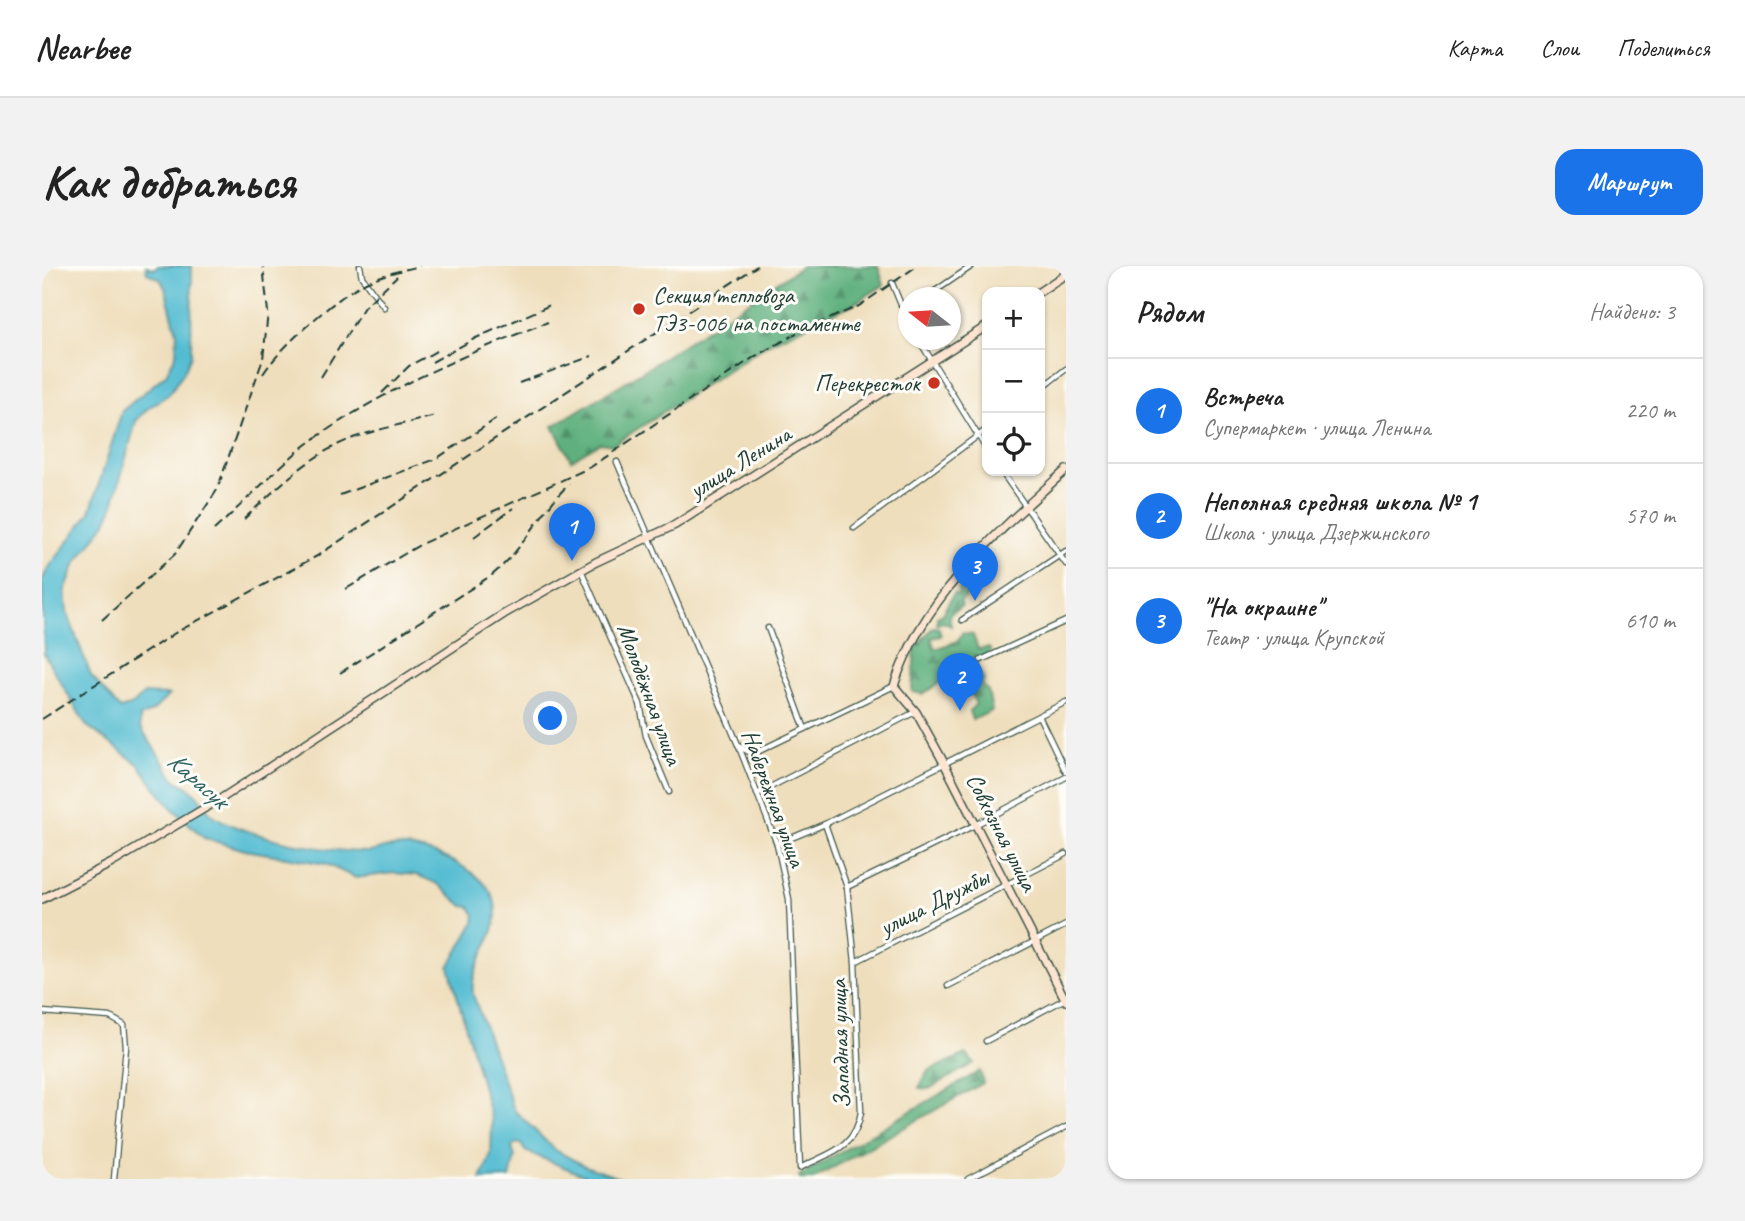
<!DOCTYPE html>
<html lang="ru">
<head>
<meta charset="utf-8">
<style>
	body { margin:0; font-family:Caveat,sans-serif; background:#f2f2f2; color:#222 }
	.controls { position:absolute; right:21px; top:21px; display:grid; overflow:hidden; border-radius:14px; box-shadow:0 2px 5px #0004 }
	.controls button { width:63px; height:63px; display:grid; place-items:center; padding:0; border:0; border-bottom:2px solid #e0e0e0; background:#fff; color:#222; font:35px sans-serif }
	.compass { position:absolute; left:856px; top:21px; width:63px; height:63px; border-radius:50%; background:#fff; box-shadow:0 2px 5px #0004; rotate:287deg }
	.you { position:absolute; left:509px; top:453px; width:24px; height:24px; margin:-18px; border:5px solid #fff; border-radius:50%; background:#1a73e8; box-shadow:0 0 0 10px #1a73e833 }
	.badge { display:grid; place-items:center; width:46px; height:46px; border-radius:50%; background:#1a73e8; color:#fff; font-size:23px; font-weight:700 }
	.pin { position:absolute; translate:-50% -58px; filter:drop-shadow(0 2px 4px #0008) }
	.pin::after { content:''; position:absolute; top:37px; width:24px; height:21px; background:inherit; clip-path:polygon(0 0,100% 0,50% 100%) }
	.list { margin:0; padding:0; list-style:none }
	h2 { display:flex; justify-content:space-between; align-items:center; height:91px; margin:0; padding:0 28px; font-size:30px }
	h2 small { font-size:23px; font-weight:400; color:#767676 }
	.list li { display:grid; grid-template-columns:46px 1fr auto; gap:21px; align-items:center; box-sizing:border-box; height:105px; padding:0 28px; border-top:2px solid #e0e0e0 }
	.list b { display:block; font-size:26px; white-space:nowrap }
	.list p { margin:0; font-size:23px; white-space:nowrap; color:#767676 }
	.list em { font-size:23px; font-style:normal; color:#767676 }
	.icon { flex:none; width:38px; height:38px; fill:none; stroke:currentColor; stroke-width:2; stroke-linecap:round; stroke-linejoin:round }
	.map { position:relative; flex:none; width:1024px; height:913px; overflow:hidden; border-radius:21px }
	header { display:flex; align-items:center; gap:42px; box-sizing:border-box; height:98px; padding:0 35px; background:#fff; border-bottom:2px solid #e0e0e0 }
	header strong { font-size:33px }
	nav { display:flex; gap:38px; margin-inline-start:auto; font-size:24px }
	.intro { display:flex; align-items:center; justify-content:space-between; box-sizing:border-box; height:168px; padding:0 42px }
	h1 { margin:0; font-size:49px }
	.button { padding:18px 32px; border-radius:21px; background:#1a73e8; color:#fff; font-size:24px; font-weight:700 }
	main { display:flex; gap:42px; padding:0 42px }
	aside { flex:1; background:#fff; border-radius:21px; box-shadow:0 2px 5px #0004 }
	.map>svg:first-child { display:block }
	.forest { fill:url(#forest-firs); stroke:#3e7659; stroke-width:2 }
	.water { fill:#53bcd1; stroke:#397c82; stroke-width:2 }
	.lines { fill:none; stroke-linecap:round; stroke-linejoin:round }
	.street-casing { stroke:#3e5548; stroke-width:7 }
	.secondary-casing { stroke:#3e5548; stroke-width:10 }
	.street { stroke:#fff; stroke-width:4.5 }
	.secondary { stroke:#fde4d1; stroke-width:7 }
	.rail { stroke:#1f3d34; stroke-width:2; stroke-dasharray:10 5; stroke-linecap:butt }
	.poi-dot { fill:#c8321e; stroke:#fdfcf7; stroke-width:2.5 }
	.labels { text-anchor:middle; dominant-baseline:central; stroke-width:6; stroke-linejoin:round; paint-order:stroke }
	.poi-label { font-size:24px; fill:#1f3d34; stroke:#fdfcf7; text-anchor:start }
	.street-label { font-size:24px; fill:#1f3d34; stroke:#fdfcf7 }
	.water-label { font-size:26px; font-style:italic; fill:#2f6363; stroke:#fdfcf7 }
</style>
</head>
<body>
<header>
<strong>Nearbee</strong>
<nav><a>Карта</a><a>Слои</a><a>Поделиться</a></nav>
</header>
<div class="intro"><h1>Как добраться</h1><a class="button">Маршрут</a></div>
<main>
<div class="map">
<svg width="1024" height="913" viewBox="0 0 1024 913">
	<defs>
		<pattern id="forest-firs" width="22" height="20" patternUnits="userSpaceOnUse" patternTransform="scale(1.75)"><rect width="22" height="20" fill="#5eb07e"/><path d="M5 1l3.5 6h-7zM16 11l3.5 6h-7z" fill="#4d9068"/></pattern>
	</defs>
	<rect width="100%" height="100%" fill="#fdfcf7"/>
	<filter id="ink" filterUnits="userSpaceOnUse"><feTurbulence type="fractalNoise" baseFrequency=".0143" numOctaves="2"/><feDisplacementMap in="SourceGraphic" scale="14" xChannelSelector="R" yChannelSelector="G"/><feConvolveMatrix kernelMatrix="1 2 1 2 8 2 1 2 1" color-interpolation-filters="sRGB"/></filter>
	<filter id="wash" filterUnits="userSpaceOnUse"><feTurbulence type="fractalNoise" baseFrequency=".00686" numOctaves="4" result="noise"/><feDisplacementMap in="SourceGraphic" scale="28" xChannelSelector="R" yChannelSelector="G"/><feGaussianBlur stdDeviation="1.57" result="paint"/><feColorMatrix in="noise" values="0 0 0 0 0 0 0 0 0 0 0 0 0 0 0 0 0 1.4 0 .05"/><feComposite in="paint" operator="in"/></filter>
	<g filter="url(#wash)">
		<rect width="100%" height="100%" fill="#efdebc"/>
		<!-- forest -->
		<g class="forest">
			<path d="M760,0H836L842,19L811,38L727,77L571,179L558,177L529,194L511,160L609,100Z"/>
			<path d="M934,296L943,301L935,312L936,325L929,326L918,336L920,340L907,348L909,360L902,356L895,358V351L900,349L912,327L917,330L916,324L921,321Z"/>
			<path d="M891,361L897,362L899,370L889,372L893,383L916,375L920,367L931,369L936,383L947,382L949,386L936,393L935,401L942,414L940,419L946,425L950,445L930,454L927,445L934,438L929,428L931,419L919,402L881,428L870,426L873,382Z"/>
			<path d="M924,788L932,797L887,823L877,822L886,805Z"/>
			<path d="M938,805L941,817L771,913H758L757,910Z"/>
		</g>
		<!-- water -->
		<path class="water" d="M104,0L112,3L116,0H150L149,89L143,104L127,128L105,143L94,155L70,243L63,258L34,297L23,324L25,346L49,410L78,443L91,439L102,428L127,429L111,445L98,451V461L132,512C137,519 144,518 149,523C157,530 162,541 170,548C181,557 205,565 219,569C250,579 291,585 324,586C334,586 341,581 350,581C380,577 439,602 451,631C465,666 426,695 431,728L472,844L513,884L543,900L580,913H550L483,885L479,878L474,877L470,882L473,891L468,912L439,913L449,888L450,855L407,701L432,657L433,649L428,641L421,640L396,618L375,609L352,607L314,612L284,598L203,584L162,572L128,540L96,498L44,459L2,388L0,315L5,304L48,246L80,145L124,108L134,89L135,67L123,22L118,13L105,7Z"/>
	</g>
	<g filter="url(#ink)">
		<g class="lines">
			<!-- street casing -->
			<g class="street-casing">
				<g id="street">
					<path d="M318,0L320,11L342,41"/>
					<path d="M850,17L866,56"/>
					<path d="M883,32L930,0"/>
					<path d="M877,74L945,184"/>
					<path d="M998,123L1024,103"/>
					<path d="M575,196L697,481L735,578L747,633L758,902C789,886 813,883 819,846L813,696L805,621L783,558"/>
					<path d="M959,205L1024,298"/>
					<path d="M812,262L945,163"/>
					<path d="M539,304L598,438L604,470L627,526"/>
					<path d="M920,354L1024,285"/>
					<path d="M726,362L763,463"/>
					<path d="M939,394L1024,355"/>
					<path d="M997,450L1024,506"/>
					<path d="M698,481L709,487L715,486L852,420"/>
					<path d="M715,528L873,446"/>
					<path d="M735,578L783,558L1024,436"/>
					<path d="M805,621L935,558L1024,511"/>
					<path d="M813,696L1024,588"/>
					<path d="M906,720L1024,659"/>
					<path d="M0,746L68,751L82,759L84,781L72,913"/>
					<path d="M944,775L1023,733"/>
					<path d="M926,913L1024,861"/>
				</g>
			</g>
			<!-- secondary casing -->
			<g class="secondary-casing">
				<g id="secondary">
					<path d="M997,26L1024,8"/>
					<path d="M1024,204C957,265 880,331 852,420L874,446L902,497L1024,735"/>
					<path d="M0,633L70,597L180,532L462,348L554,296L633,259L945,60"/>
				</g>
			</g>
			<!-- street -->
			<use href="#street" class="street"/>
			<!-- secondary -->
			<use href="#secondary" class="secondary"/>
			<!-- rail -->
			<g class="rail">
				<path d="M390,96L434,72L508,39"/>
				<path d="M221,108C239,80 296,29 326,15C343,8 361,4 378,0"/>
				<path d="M279,111L322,41L355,10"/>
				<path d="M477,117L550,90"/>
				<path d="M340,127L367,100L398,83"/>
				<path d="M298,229L394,193L457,151"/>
				<path d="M202,253C236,221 269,187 314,171C339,162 367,157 393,150"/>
				<path d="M172,264C200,239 226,211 254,187C322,132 425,87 506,56"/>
				<path d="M432,271L471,242"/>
				<path d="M304,323L379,278L549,201L712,91L761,64L817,40L875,0"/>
				<path d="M60,354L133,288L175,224L221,93L226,46L221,0"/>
				<path d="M298,407L450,309C482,283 498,246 527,218"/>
				<path d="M0,453L133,367L275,290L715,0"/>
			</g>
		</g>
	</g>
	<!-- markers -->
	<g class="poi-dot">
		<circle cx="597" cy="43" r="7"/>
		<circle cx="892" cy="117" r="7"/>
	</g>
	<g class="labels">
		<!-- poi labels -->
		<g class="poi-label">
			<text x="611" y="29">Секция тепловоза<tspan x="611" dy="28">ТЭ3-006 на постаменте</tspan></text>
			<text x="878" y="117" text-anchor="end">Перекресток</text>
		</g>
		<!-- street labels -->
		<g class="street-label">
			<text transform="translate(698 196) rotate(-32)">улица Ленина</text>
			<text transform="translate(608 428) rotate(70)">Молодёжная улица</text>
			<text transform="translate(732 532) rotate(70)">Набережная улица</text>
			<text transform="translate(960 566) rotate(63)">Совхозная улица</text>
			<text transform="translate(892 636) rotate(-27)">улица Дружбы</text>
			<text transform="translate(798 778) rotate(-92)">Западная улица</text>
		</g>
		<!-- water labels -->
		<g class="water-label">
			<text transform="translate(156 514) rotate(41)">Карасук</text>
		</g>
	</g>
</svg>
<div class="controls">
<button>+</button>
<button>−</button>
<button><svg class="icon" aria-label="locate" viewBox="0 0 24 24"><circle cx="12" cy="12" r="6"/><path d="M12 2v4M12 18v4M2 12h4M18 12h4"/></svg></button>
</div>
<svg class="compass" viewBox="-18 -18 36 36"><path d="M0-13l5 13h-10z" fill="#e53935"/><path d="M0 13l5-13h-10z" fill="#767676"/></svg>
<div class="you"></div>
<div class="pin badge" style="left:530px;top:295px">1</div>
<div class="pin badge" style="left:918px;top:445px">2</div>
<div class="pin badge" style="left:933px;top:335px">3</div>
</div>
<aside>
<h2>Рядом<small>Найдено: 3</small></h2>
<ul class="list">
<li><span class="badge">1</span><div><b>Встреча</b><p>Супермаркет · улица Ленина</p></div><em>220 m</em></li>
<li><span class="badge">2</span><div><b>Неполная средняя школа № 1</b><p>Школа · улица Дзержинского</p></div><em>570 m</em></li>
<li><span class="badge">3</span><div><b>&quot;На окраине&quot;</b><p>Театр · улица Крупской</p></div><em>610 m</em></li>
</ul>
</aside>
</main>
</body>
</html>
